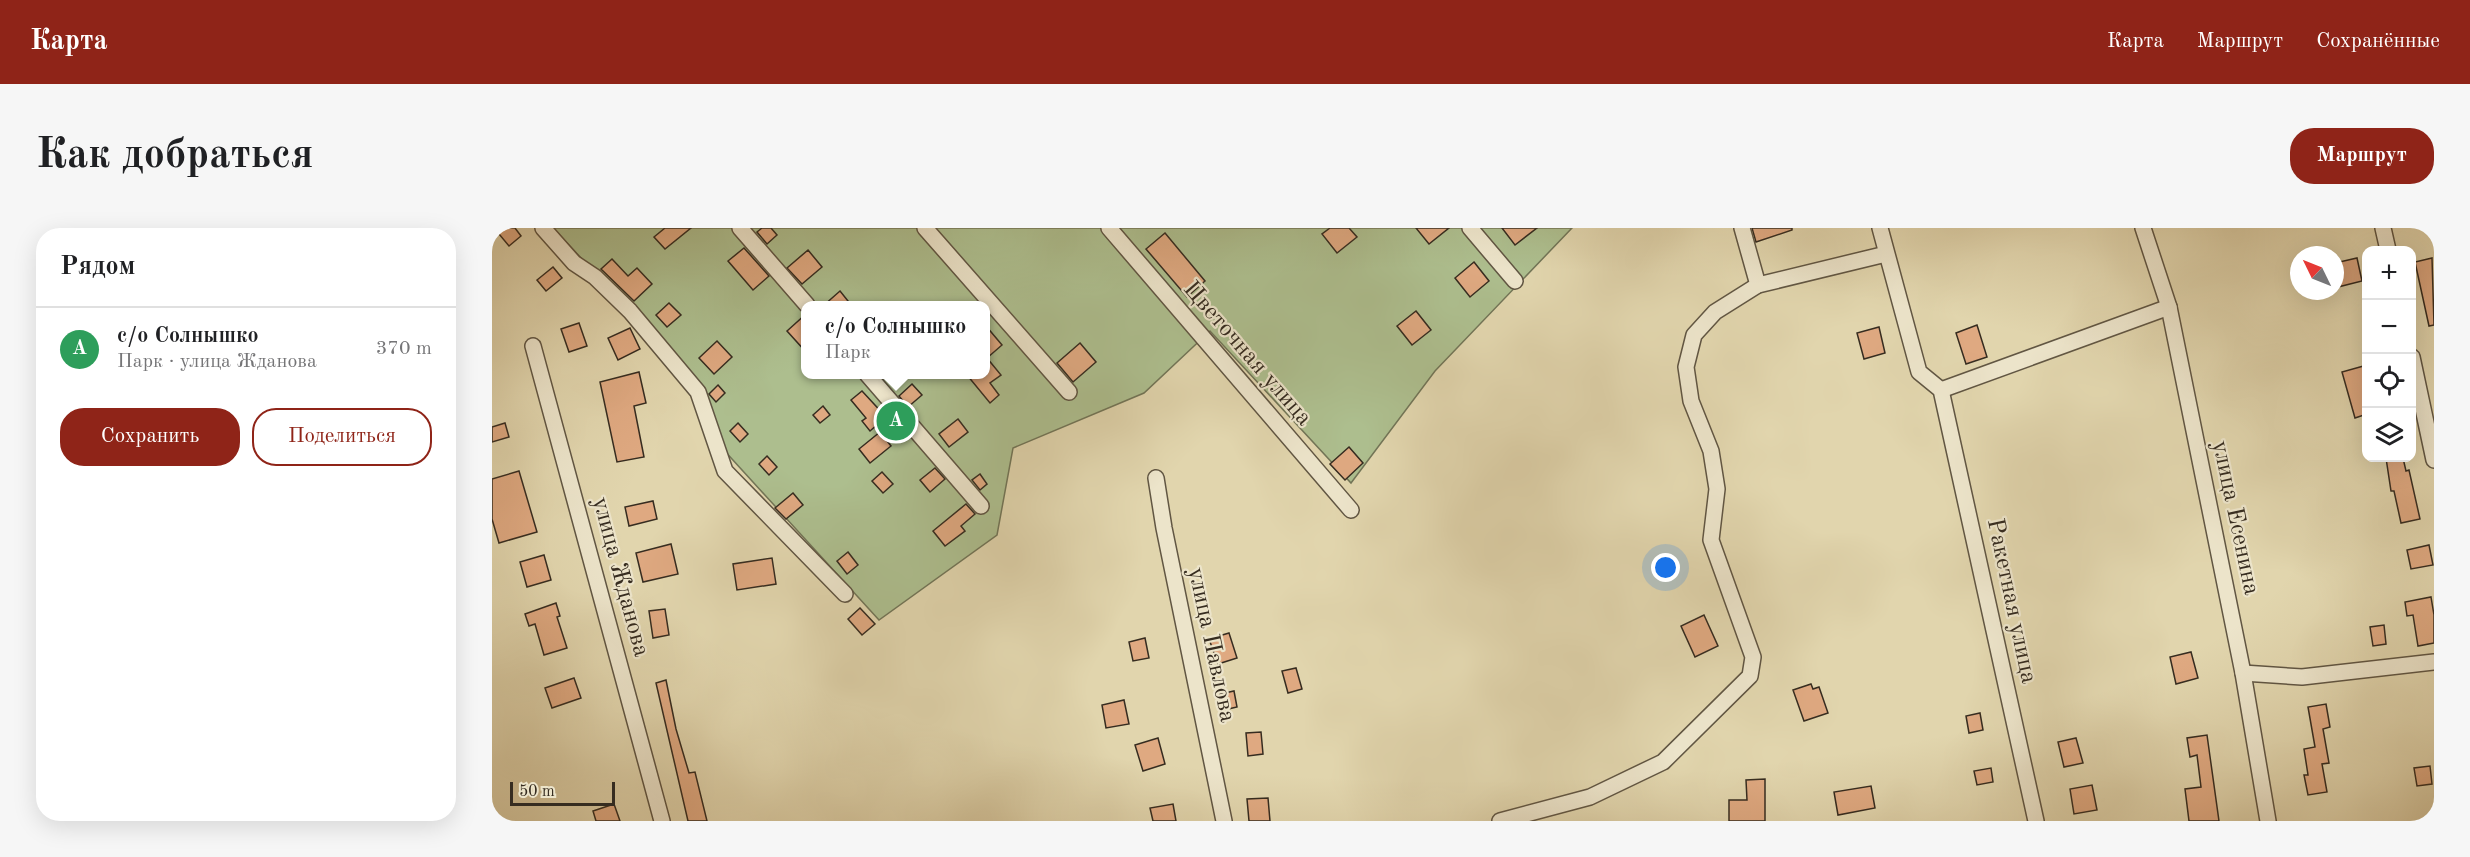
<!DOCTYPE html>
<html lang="ru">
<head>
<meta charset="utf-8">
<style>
	body { margin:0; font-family:"Old Standard TT",serif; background:#f6f6f6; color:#202124 }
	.controls { position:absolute; right:18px; top:18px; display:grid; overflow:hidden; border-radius:12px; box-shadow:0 6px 24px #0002 }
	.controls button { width:54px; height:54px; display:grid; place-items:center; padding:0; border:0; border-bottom:2px solid #e0e0e0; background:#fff; color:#202124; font:30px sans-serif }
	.compass { position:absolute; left:1798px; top:18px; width:54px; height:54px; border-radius:50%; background:#fff; box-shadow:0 6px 24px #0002; rotate:313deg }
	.scale { position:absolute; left:18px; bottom:15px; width:105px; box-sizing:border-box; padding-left:6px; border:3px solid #362c20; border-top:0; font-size:16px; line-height:21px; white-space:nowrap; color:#362c20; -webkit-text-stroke:4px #ece4ca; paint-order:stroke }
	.you { position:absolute; left:1174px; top:340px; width:21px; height:21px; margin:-15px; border:4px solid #fff; border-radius:50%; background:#1a73e8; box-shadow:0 0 0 9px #1a73e833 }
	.badge { display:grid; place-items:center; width:39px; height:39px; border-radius:50%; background:#8f2418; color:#fff; font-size:20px; font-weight:700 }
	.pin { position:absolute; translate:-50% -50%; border:3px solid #fff; box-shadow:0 2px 6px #0006 }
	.popup { position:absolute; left:309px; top:73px; width:189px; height:78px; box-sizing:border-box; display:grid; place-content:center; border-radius:12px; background:#fff; filter:drop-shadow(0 2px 4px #0005); font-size:20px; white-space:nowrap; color:#757577 }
	.popup b { font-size:22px; color:#202124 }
	.popup::after { content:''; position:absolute; left:50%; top:100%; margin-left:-12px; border:12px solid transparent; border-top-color:#fff }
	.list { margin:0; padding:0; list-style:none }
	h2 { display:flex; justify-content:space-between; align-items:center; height:78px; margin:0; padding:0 24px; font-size:26px }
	h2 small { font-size:20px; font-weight:400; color:#757577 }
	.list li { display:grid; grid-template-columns:39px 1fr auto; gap:18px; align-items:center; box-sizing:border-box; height:84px; padding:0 24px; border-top:2px solid #e0e0e0 }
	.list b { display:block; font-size:22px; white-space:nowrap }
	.list p { margin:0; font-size:20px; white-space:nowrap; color:#757577 }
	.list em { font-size:20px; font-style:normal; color:#757577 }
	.actions { display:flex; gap:12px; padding:18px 24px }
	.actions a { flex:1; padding:14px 0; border:2px solid #8f2418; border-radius:24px; text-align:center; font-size:21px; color:#8f2418 }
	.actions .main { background:#8f2418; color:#fff }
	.icon { flex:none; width:33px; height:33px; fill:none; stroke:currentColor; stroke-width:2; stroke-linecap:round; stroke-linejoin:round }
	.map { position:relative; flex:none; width:1942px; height:593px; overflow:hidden; border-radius:24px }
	header { display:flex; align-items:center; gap:36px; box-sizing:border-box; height:84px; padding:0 30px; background:#8f2418; color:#fff }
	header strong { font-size:28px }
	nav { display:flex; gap:33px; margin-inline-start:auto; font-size:21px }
	.intro { display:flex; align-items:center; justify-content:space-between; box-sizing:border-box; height:144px; padding:0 36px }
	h1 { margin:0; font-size:42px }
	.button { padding:15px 27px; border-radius:24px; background:#8f2418; color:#fff; font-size:21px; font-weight:700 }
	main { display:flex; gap:36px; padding:0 36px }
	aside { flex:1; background:#fff; border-radius:24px; box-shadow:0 6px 24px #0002 }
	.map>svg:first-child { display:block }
	.green { fill:#adbe8e; stroke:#727557; stroke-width:1.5; fill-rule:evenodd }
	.building { fill:#dfa981; stroke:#362c20; stroke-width:1.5 }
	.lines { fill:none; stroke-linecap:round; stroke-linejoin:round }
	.street-casing { stroke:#615643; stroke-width:18 }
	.street { stroke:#ece4ca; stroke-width:15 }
	.labels { text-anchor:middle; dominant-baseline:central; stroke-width:4.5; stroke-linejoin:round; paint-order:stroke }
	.street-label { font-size:24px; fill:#362c20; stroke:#ece4ca }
</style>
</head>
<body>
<header>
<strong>Карта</strong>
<nav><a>Карта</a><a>Маршрут</a><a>Сохранённые</a></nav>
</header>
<div class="intro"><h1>Как добраться</h1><a class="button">Маршрут</a></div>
<main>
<aside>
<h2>Рядом<small></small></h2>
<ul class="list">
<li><span class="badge" style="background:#2e9e5b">A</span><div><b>с/о Солнышко</b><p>Парк · улица Жданова</p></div><em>370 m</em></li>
</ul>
<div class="actions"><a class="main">Сохранить</a><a>Поделиться</a></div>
</aside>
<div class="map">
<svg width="1942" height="593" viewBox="0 0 1942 593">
	<rect width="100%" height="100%" fill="#e1d5ad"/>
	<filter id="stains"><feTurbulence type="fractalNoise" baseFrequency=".00333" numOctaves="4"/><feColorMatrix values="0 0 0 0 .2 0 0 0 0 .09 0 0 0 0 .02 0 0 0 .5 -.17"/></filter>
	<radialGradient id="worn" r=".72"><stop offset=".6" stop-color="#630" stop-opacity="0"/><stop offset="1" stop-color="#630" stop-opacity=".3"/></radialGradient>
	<!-- green -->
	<path class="green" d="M61,0H1080L943,143L859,255L718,103L652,165L521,220L505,307L387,392L230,220L210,159ZM314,77H494V146H314Z"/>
	<!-- building -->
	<g class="building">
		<path d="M2,0H23L29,8L17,18Z"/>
		<path d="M173,0H199L173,21L162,9Z"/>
		<path d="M270,0H279L285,7L275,16L265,4Z"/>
		<path d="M838,0H857L865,9L845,25L830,6Z"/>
		<path d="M924,0H957L937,16Z"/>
		<path d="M1010,0H1045L1023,17Z"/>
		<path d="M1260,0H1300V2L1264,14Z"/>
		<path d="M673,5L713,53L695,69L654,21Z"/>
		<path d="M252,20L277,48L261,62L236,33Z"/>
		<path d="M316,22L330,39L310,56L295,40Z"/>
		<path d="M1865,30L1870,53L1846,59L1843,35Z"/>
		<path d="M1940,30L1942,97L1937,98L1923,34Z"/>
		<path d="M120,31L136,48L145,40L160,56L142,73L109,41Z"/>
		<path d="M982,34L997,53L978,69L963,50Z"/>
		<path d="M61,39L70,50L54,63L45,52Z"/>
		<path d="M348,63L360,78H331Z"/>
		<path d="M177,75L189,87L175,99L164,87Z"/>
		<path d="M924,83L939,102L920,117L905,98Z"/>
		<path d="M314,86V124L295,103Z"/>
		<path d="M87,95L95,118L77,124L69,101Z"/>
		<path d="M1485,97L1495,129L1474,136L1464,105Z"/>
		<path d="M494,98L510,117L495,130L509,147L498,155L507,167L498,175L475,147H494Z"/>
		<path d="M1387,99L1393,125L1372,131L1365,105Z"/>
		<path d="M138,100L148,121L126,132L116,110Z"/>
		<path d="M225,113L240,129L222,146L207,130Z"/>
		<path d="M588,115L604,134L581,154L565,135Z"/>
		<path d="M1875,137V186L1863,190L1850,144Z"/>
		<path d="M147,144L154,175L142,178L152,229L125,234L108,154Z"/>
		<path d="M420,156L430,167L416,179L407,168Z"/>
		<path d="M226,157L233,165L224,174L217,166Z"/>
		<path d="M370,163L394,189L378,203L370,193L374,190L359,172Z"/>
		<path d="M331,178L338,187L328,195L321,187Z"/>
		<path d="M466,191L476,204L457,219L447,206Z"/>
		<path d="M13,195L17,209L0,214V199Z"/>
		<path d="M246,195L256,206L248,214L238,203Z"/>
		<path d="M388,204L399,218L378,235L367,221Z"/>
		<path d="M857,219L871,235L853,252L838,236Z"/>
		<path d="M275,228L285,239L277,247L267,236Z"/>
		<path d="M1894,230H1911L1914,243L1917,242L1928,291L1909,295L1902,263H1899Z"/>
		<path d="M443,240L453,251L438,264L428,252Z"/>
		<path d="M27,243L45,304L7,315L0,291V251Z"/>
		<path d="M390,244L401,256L391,265L380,253Z"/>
		<path d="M488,246L495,256L488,262L480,252Z"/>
		<path d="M301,265L311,277L294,291L283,280Z"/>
		<path d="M161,273L165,291L137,298L133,279Z"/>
		<path d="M474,276L483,286L469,298L473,303L453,318L441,303Z"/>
		<path d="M179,316L186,346L151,354L144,325Z"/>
		<path d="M1937,317L1941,337L1919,341L1915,322Z"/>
		<path d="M356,324L366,337L355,346L345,333Z"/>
		<path d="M52,327L59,352L35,359L28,334Z"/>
		<path d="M280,330L284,356L245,362L241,336Z"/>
		<path d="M1939,369L1942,387V415L1926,418L1921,387L1915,388L1913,374Z"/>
		<path d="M64,375L68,388L65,389L75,420L52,427L43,396L37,398L33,386Z"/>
		<path d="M368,380L383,396L370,407L356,391Z"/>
		<path d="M173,381L177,407L161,410L157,383Z"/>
		<path d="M1212,387L1226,418L1203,429L1189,398Z"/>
		<path d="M1892,397L1894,416L1881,418L1878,399Z"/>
		<path d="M737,405L745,430L726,436L717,411Z"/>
		<path d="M653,410L657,430L641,433L637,414Z"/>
		<path d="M1699,424L1706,450L1684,456L1678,429Z"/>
		<path d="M804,440L810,461L796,465L790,443Z"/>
		<path d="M82,450L89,470L60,480L53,460Z"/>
		<path d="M174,452L184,501L197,545L203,544L215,593H196L164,455Z"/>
		<path d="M1319,456L1321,461L1327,459L1336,485L1312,493L1301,462Z"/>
		<path d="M742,463L745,479L732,482L728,466Z"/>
		<path d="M632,472L637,496L614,500L610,477Z"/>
		<path d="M1834,476L1838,499L1831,501L1837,535L1830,536L1835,564L1816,567L1812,547H1816L1812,521L1823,519L1816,479Z"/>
		<path d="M1488,485L1491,502L1477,505L1474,488Z"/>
		<path d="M769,504L771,526L756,528L754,505Z"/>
		<path d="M1715,507L1727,593H1697L1693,561L1709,559L1705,527L1698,529L1695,510Z"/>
		<path d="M666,510L673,536L651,543L643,517Z"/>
		<path d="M1584,510L1591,535L1572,539L1566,514Z"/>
		<path d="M1938,538L1940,556L1925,558L1922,540Z"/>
		<path d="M1499,540L1501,554L1485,557L1482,543Z"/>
		<path d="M1273,551V593H1237V572H1255L1254,552Z"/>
		<path d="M1600,557L1605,582L1582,586L1578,561Z"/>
		<path d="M1379,558L1383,580L1346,587L1342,564Z"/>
		<path d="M776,570L778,593H757L755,571Z"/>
		<path d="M122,576L128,593H104L101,583Z"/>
		<path d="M681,576L684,593H661L658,580Z"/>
	</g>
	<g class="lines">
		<!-- street casing -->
		<g class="street-casing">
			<g id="street">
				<path d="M51,0L82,35L103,49L138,83L206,164L233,243L353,366"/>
				<path d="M248,0L315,77"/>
				<path d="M433,0L577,164"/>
				<path d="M617,0L859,282"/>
				<path d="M978,0L1023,53"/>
				<path d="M1250,0L1266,57"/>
				<path d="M1388,0L1427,144L1449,162L1544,593"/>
				<path d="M1651,0L1677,79L1751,445L1776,593"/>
				<path d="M1891,0L1896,22"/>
				<path d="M41,118L170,593"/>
				<path d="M1920,129L1942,232"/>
				<path d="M375,146L489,278"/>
				<path d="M1449,162L1677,79"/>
				<path d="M664,250L672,300L732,593"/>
				<path d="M1751,445L1810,449L1942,434"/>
				<path d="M1008,593L1098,569L1171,534L1258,448L1261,429L1219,312L1225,261L1219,223L1199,173L1194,139L1202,107L1223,84L1266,57L1394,26"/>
			</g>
		</g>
		<!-- street -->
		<use href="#street" class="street"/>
	</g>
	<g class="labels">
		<!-- street labels -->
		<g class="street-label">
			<text transform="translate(755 126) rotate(49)">Цветочная улица</text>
			<text transform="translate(1743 290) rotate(78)">улица Есенина</text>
			<text transform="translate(128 349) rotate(75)">улица Жданова</text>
			<text transform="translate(1519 373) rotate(78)">Ракетная улица</text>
			<text transform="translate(719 417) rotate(78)">улица Павлова</text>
		</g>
	</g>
	<rect width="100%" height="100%" filter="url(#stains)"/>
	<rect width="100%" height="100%" fill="url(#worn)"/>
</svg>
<div class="controls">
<button>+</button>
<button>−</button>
<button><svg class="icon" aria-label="locate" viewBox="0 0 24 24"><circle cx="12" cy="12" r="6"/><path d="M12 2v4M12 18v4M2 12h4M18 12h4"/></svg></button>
<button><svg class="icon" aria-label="layers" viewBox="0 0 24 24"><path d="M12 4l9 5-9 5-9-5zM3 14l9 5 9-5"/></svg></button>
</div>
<svg class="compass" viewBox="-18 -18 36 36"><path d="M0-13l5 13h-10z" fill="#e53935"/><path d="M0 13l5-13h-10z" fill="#757577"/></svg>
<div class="scale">50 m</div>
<div class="you"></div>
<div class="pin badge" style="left:404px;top:193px;background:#2e9e5b">A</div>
<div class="popup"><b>с/о Солнышко</b>Парк</div>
</div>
</main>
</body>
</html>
